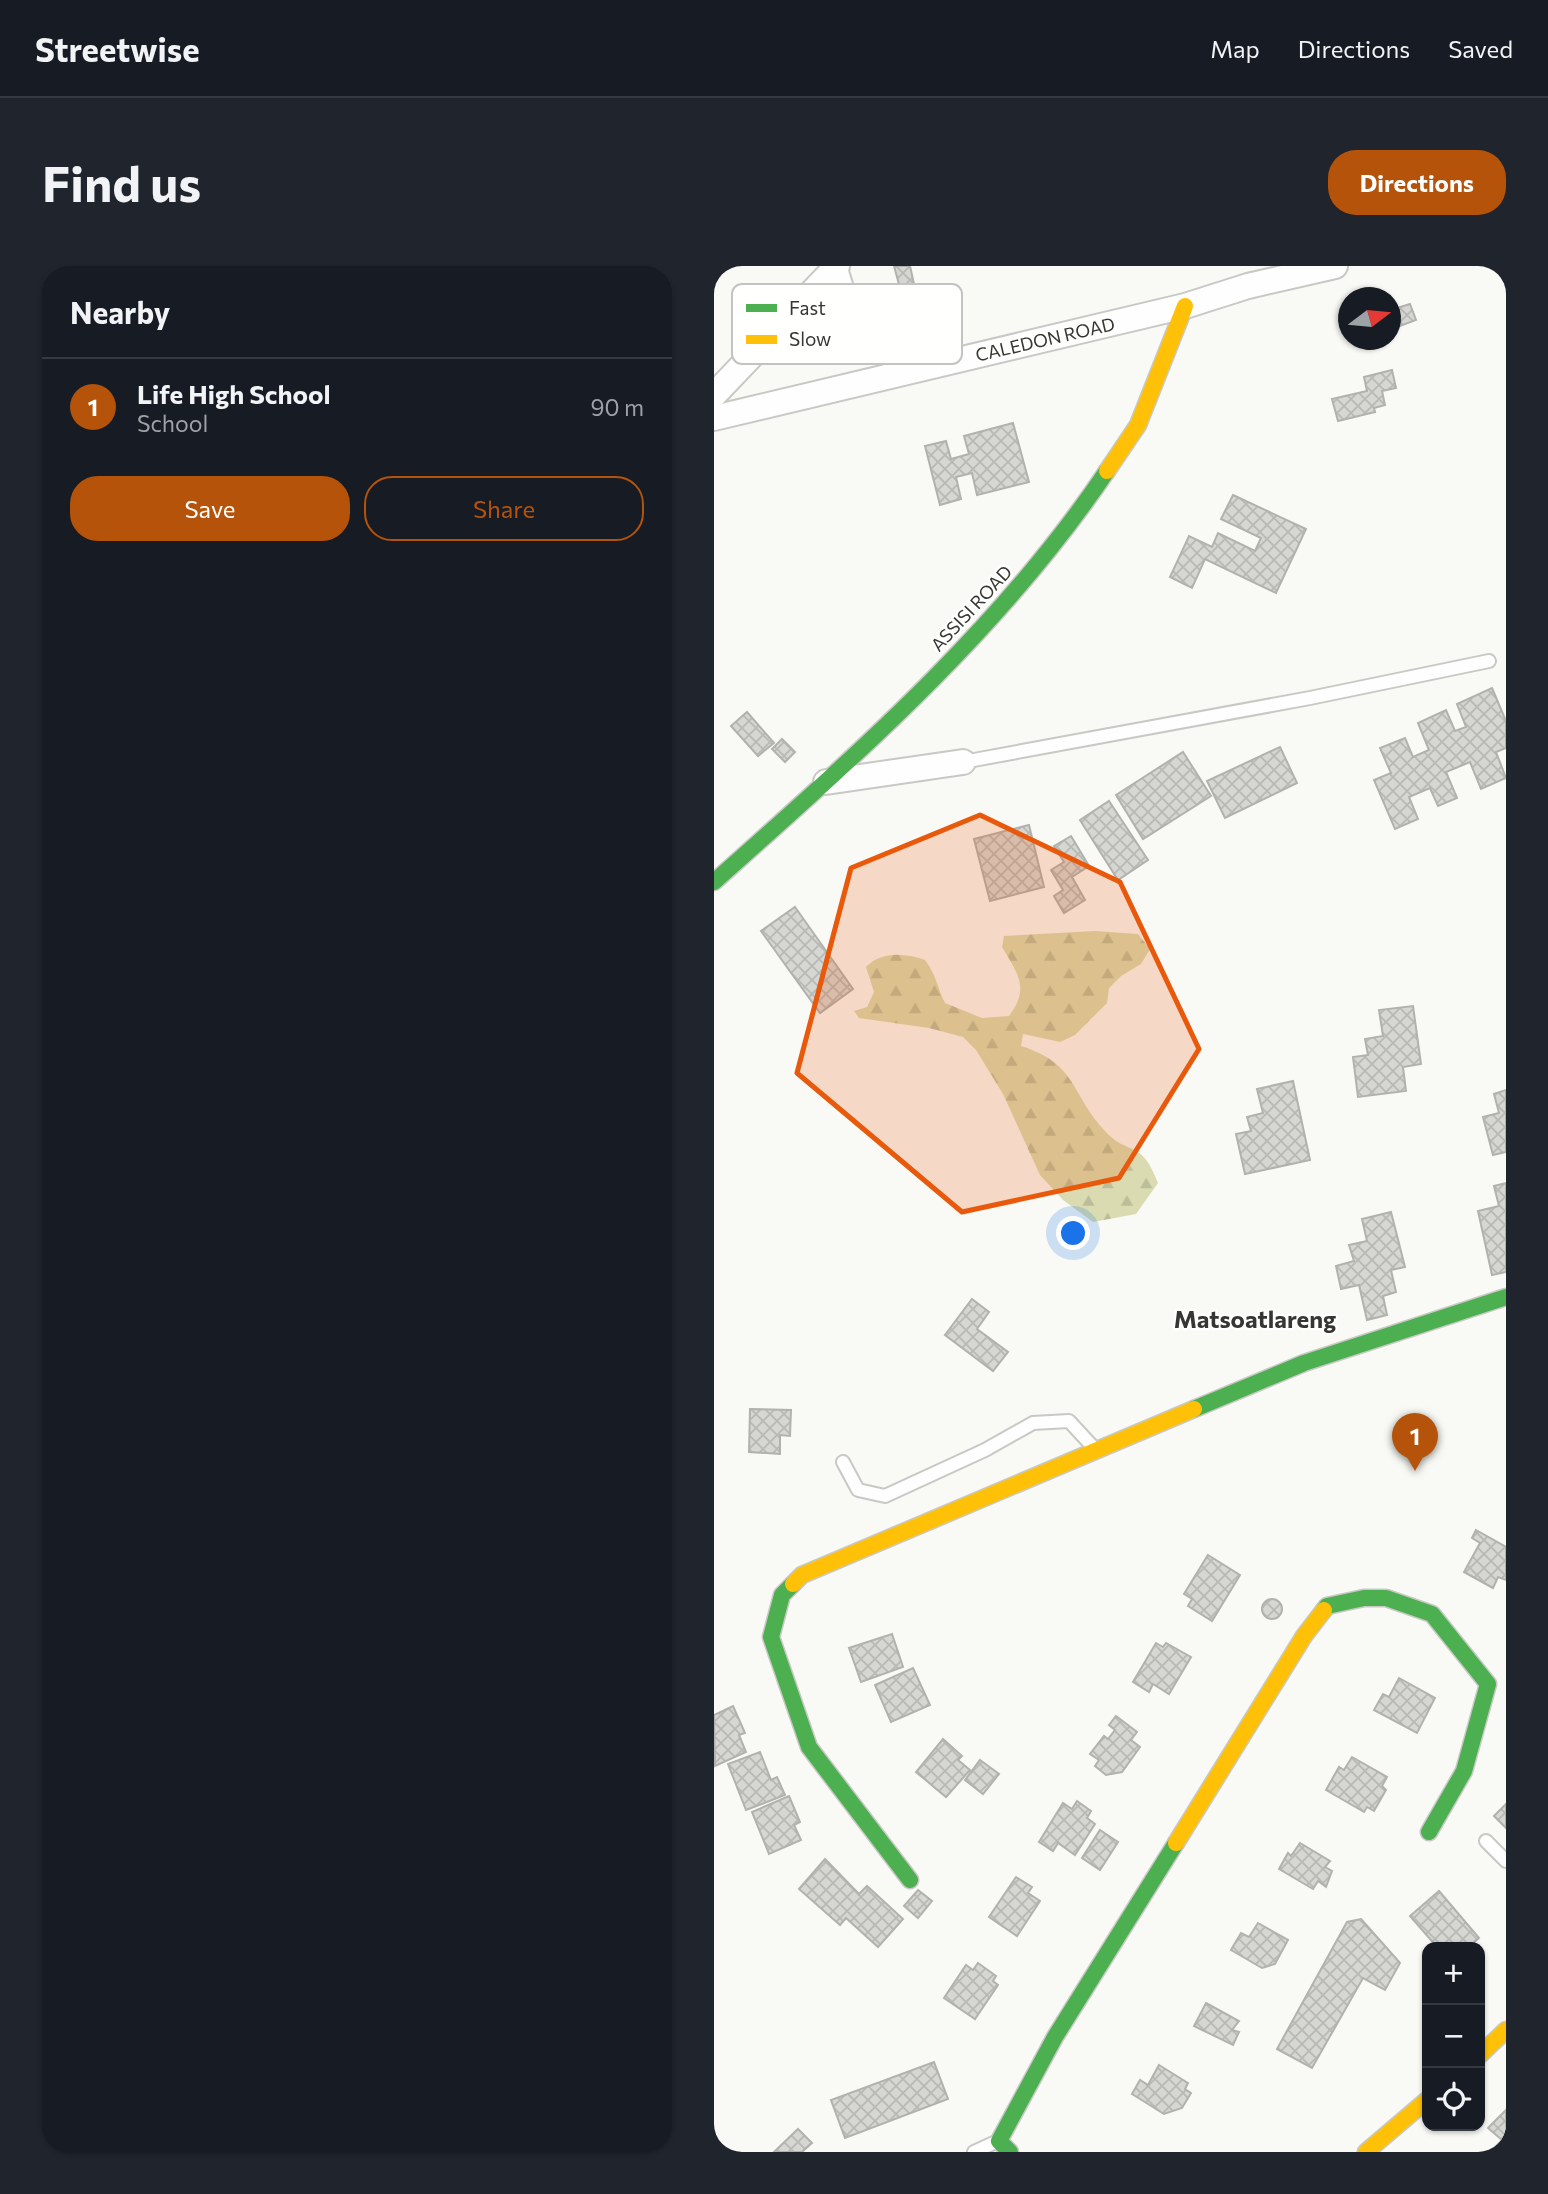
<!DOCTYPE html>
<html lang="en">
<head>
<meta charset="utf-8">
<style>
	body { margin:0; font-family:Commissioner,sans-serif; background:#20242c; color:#f1f3f6 }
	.controls { position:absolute; right:21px; bottom:21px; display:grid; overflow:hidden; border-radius:14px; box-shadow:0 2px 5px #0004 }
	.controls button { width:63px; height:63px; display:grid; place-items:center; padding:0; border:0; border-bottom:2px solid #363941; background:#171b24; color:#f1f3f6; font:35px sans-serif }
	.compass { position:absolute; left:624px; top:21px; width:63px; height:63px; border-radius:50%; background:#171b24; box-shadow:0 2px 5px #0004; rotate:74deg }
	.you { position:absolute; left:360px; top:968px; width:24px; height:24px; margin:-18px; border:5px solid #fff; border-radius:50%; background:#1a73e8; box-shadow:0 0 0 10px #1a73e833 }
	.badge { display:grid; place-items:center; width:46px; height:46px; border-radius:50%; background:#b45309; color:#fff; font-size:23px; font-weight:700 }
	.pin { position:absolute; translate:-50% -58px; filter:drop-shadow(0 2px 4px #0008) }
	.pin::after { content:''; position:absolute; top:37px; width:24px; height:21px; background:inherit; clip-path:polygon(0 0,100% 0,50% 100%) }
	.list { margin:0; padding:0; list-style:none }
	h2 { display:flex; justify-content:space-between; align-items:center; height:91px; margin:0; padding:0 28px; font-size:30px }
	h2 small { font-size:23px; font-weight:400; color:#9ea1a6 }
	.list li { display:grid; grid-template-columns:46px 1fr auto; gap:21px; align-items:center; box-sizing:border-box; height:98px; padding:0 28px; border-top:2px solid #363941 }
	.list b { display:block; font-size:26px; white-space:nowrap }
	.list p { margin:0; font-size:23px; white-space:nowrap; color:#9ea1a6 }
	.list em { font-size:23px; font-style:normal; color:#9ea1a6 }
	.actions { display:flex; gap:14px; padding:21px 28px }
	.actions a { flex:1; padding:16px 0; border:2px solid #b45309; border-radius:28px; text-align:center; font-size:24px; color:#b45309 }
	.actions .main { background:#b45309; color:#fff }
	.icon { flex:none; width:38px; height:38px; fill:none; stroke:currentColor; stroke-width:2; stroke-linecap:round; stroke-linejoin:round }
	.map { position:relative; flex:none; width:792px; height:1886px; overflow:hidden; border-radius:28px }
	header { display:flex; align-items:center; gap:42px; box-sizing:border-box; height:98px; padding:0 35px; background:#171b24; border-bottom:2px solid #363941 }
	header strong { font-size:33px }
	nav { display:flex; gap:38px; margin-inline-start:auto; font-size:24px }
	.intro { display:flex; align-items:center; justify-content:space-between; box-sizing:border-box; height:168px; padding:0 42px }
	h1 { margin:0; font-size:49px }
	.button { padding:18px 32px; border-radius:28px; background:#b45309; color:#fff; font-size:24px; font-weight:700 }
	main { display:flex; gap:42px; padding:0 42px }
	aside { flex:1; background:#171b24; border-radius:28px; box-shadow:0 2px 5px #0004 }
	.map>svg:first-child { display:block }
	.forest { fill:url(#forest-firs) }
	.building { fill:url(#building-cross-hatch); stroke:#b1b1ae; stroke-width:2 }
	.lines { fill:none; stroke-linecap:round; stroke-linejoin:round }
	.lane-casing { stroke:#c8c8c5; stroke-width:16 }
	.street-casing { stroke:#c8c8c5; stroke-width:28 }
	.fast-casing { stroke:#c8c8c5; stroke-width:19 }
	.slow-casing { stroke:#c8c8c5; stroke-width:19 }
	.lane { stroke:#fefefe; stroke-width:12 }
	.street { stroke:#fefefe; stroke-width:24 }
	.fast { stroke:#4caf50; stroke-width:16 }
	.slow { stroke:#ffc107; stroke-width:16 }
	.marked { fill:#e8590c; fill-opacity:0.2; stroke:#e8590c; stroke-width:5; stroke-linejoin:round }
	.labels { text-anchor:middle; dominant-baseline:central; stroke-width:5; stroke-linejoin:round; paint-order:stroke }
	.street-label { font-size:18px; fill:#363633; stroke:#fffffe }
	.district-label { font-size:24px; font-weight:bold; fill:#363633; stroke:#fffffe }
	.key { fill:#fffffe; stroke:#c3c3c1; stroke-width:2 }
	.key-label { font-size:19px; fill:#363633 }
</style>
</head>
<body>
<header>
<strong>Streetwise</strong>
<nav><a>Map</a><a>Directions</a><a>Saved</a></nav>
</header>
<div class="intro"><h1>Find us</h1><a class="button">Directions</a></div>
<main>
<aside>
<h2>Nearby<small></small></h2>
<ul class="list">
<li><span class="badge">1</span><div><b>Life High School</b><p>School</p></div><em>90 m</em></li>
</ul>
<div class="actions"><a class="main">Save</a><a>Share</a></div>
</aside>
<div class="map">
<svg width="792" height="1886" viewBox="0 0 792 1886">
	<defs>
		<pattern id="forest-firs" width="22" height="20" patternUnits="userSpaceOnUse" patternTransform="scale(1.75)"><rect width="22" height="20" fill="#dadbb1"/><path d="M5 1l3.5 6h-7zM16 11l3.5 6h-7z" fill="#bcbd99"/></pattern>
		<pattern id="building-cross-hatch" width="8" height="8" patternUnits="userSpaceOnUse" patternTransform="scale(1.75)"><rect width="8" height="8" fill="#d6d6d2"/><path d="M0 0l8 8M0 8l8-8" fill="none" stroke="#b8b8b5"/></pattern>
	</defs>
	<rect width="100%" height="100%" fill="#f9f9f5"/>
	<!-- forest -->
	<path class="forest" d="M381,665L424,668L436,683L427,698L407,710L395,722L393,737L361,769L346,776L309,768L307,780C364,798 356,828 392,866C414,890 428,873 444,917L422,948L379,956L349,934L326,909L289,828L262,784L249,771L215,762L145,752L140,745L153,741L160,726L152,701C167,685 192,687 211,694C222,708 223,721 231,737L268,752L295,750C316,722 304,708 288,681L290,670Z"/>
	<!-- building -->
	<g class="building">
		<path d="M180,0H196L200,18L186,22Z"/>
		<path d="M696,38L702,54L686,60L680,43Z"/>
		<path d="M678,104L682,122L668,125L671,139L660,142L661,146L624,155L618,133L653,125L650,111Z"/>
		<path d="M299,157L315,216L263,229L258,207L242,211L247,233L226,239L211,180L232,175L237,193L255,188L250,170Z"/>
		<path d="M519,229L592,263L562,327L491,293L478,322L456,311L475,270L498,281L504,267L541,285L547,272L507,253Z"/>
		<path d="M778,422L792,455V482L782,486L792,512L767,523L756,496L732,506L743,532L724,540L716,522L695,531L704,553L681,563L660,514L677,507L666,482L691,472L699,491L715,484L704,457L732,444L741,465L752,461L743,438Z"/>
		<path d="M33,446L60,477L44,490L17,460Z"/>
		<path d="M68,473L81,486L71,496L58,483Z"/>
		<path d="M566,481L583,517L511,552L493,515Z"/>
		<path d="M469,486L497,530L429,573L402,529Z"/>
		<path d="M395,535L434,594L404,614L366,554Z"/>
		<path d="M315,559L330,621L276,635L260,573Z"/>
		<path d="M357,570L375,600L358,611L371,634L350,647L340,630L349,624L337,604L350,596L340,580Z"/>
		<path d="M81,641L139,723L106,747L47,665Z"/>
		<path d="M699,740L707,798L689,801L692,825L644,831L639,791L654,789L651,773L669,770L665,744Z"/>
		<path d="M579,815L596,894L531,908L522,868L537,865L533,851L549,847L543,823Z"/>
		<path d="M792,824V886L779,889L769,851L785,847L780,828Z"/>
		<path d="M792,917V1006L778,1009L764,945L785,940L780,920Z"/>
		<path d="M677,946L691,1001L677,1004L682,1026L669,1030L673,1049L653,1054L645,1019L627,1023L622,1000L640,995L635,979L653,975L648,953Z"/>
		<path d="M258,1033L275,1046L263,1063L294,1086L279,1105L231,1069Z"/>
		<path d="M36,1143L77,1144L76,1170L66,1169V1188L35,1186Z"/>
		<path d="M762,1264L792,1281V1314L784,1311L779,1322L750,1306L766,1277L758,1272Z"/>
		<path d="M494,1289L526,1309L498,1355L474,1340L478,1333L470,1328Z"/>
		<circle cx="558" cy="1343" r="10"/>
		<path d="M178,1368L189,1401L147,1416L135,1382Z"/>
		<path d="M442,1377L449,1381L452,1377L477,1391L455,1428L439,1418L435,1426L419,1416Z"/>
		<path d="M199,1402L216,1439L177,1456L161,1419Z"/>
		<path d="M685,1412L721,1432L703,1467L660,1444L669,1428L675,1431Z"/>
		<path d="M19,1440L31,1467L25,1469L32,1486L1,1500L0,1449Z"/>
		<path d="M402,1450L423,1466L417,1474L426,1481L408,1506L392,1509L381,1500L385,1494L376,1488L390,1470L394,1473L401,1464L395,1459Z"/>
		<path d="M229,1473L248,1490L244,1494L256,1504L232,1531L202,1506Z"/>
		<path d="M46,1486L57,1514L63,1511L71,1529L32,1544L14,1498Z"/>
		<path d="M638,1491L673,1511L668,1520L672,1524L660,1545L653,1541L650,1546L612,1524L625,1501L630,1504Z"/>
		<path d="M266,1494L285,1508L269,1528L251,1514Z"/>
		<path d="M75,1530L86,1556L80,1559L87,1574L55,1588L38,1546Z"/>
		<path d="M363,1535L377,1545L373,1552L381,1558L361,1589L344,1577L339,1585L325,1576L349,1537L358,1543Z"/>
		<path d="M792,1538V1562L780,1550Z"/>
		<path d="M386,1564L404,1576L386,1604L368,1592Z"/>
		<path d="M586,1577L616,1595L611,1601L618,1605L612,1621L604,1615L599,1623L565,1603L574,1587L577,1590Z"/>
		<path d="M111,1593L145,1628L153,1620L189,1653L164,1681L132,1652L126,1659L85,1623Z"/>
		<path d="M302,1611L318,1621L314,1627L326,1635L303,1670L275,1651Z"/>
		<path d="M204,1624L218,1635L204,1652L190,1640Z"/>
		<path d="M725,1625L765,1672L755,1681H723L696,1650Z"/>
		<path d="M647,1653L686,1697L671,1724L649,1712L598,1802L563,1783L633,1656Z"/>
		<path d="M544,1657L574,1674L561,1698L548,1702L517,1684L527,1667L535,1671Z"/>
		<path d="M264,1697L282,1710L279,1715L284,1719L261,1753L230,1732L252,1699L259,1704Z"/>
		<path d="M492,1737L525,1755L518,1764L525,1766L519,1779L480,1760Z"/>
		<path d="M220,1796L234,1833L131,1872L117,1834Z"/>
		<path d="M445,1799L474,1817L471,1823L477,1827L468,1842L450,1848L418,1828L426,1814L434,1819Z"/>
		<path d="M792,1844V1886H776L788,1874L774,1862Z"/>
		<path d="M84,1863L98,1877L88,1886H60Z"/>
	</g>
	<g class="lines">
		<!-- lane casing -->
		<g class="lane-casing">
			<g id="lane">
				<path d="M249,496L596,432L775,395"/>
				<path d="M129,1196L144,1224L171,1230L271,1184L319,1157L355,1155L380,1182"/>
				<path d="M772,1575L792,1595"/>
				<path d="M260,1886L284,1875"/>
			</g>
		</g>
		<!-- street casing -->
		<g class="street-casing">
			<g id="street">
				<path d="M121,3L131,35L175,89L195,104"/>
				<path d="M0,129L123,0"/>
				<path d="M0,152L471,40L534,20L621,0"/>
				<path d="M112,516L249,496"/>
			</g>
		</g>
		<!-- fast casing -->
		<g class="fast-casing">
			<g id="fast">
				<path d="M0,616C141,490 287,363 393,205"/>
				<path d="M480,1143L590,1097L792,1031"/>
				<path d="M79,1318L68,1329L57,1371L95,1481L196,1614"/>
				<path d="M610,1344L613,1340L650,1332H672L718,1348L774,1418L750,1505L715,1566"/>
				<path d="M296,1886L285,1875L341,1771L462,1577"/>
			</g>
		</g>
		<!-- slow casing -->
		<g class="slow-casing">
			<g id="slow">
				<path d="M393,205L424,159L471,40"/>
				<path d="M79,1318L88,1309L480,1143"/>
				<path d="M462,1577L590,1370L610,1344"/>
				<path d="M766,1789L792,1764"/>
				<path d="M652,1886L713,1834"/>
			</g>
		</g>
		<!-- lane -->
		<use href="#lane" class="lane"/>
		<!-- street -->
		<use href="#street" class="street"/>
		<!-- fast -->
		<use href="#fast" class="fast"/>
		<!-- slow -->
		<use href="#slow" class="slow"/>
	</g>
	<!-- marked area -->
	<path class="marked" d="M266,549L406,616L485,783L405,912L248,946L83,807L137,602Z"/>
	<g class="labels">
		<!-- street labels -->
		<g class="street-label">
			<text transform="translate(331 73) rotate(-13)">CALEDON ROAD</text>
			<text transform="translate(257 342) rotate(-47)">ASSISI ROAD</text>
		</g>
		<!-- district labels -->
		<g class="district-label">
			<text x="541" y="1052">Matsoatlareng</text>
		</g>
	</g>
	<!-- legend -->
	<rect x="18" y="18" width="230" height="80" rx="10" class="key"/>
	<rect x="32" y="38" width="31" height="8" fill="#4caf50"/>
	<rect x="32" y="69" width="31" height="9" fill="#ffc107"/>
	<g class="key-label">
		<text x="75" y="49">Fast</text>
		<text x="75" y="80">Slow</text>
	</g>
</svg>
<div class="controls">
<button>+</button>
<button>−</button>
<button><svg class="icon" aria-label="locate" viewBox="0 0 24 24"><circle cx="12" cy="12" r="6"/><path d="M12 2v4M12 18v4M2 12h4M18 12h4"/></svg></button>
</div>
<svg class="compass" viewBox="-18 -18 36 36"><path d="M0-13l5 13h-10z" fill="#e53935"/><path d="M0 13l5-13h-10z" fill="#9ea1a6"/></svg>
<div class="you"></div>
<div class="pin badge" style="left:701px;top:1205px">1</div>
</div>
</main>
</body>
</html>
